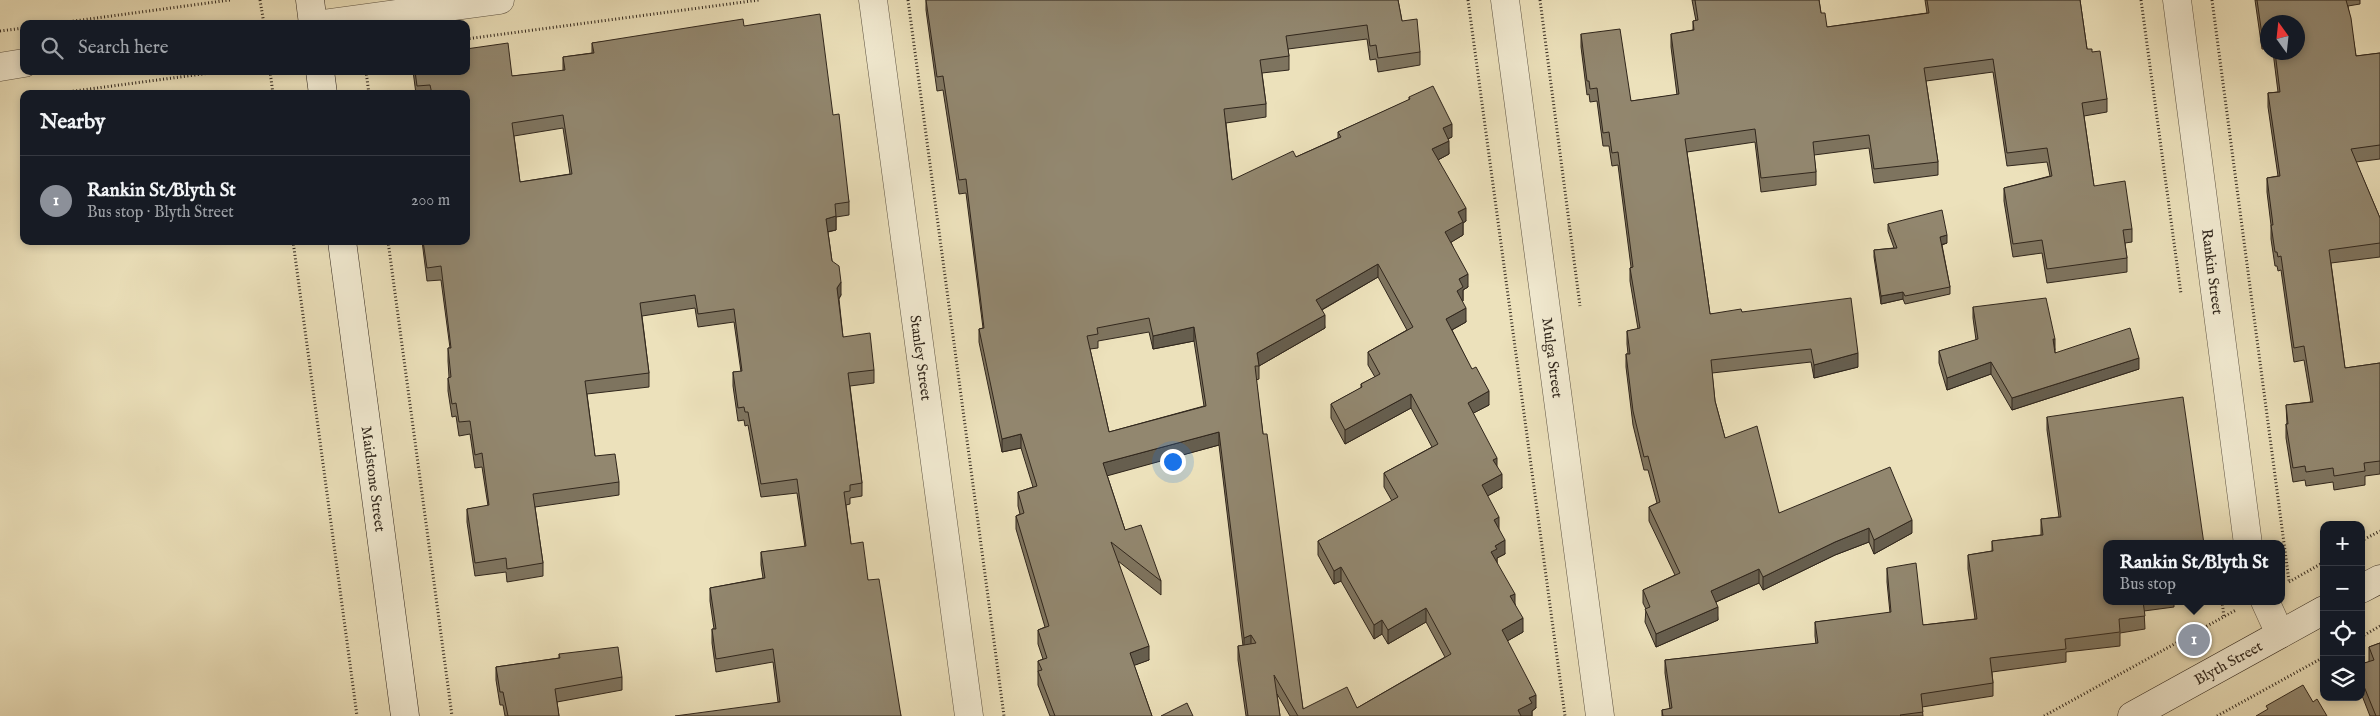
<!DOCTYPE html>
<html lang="en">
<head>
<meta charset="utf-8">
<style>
	body { margin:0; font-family:"IM FELL English",serif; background:#20242c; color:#f1f3f6 }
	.controls { position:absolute; right:15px; bottom:15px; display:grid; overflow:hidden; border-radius:10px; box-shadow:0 2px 8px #0003 }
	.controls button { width:45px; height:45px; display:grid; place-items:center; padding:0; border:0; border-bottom:1px solid #363941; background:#171b24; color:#f1f3f6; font:25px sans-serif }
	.compass { position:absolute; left:2260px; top:15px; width:45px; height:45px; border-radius:50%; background:#171b24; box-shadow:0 2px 8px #0003; rotate:345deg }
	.you { position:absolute; left:1172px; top:461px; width:18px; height:18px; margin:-12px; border:4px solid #fff; border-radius:50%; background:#1a73e8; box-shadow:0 0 0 8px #1a73e833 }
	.badge { display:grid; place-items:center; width:32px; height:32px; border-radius:50%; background:#8c9099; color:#fff; font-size:16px; font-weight:700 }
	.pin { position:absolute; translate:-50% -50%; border:2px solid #fff; box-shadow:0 1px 5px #0006 }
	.popup { position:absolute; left:2103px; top:540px; width:182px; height:65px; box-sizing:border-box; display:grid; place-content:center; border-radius:10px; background:#171b24; filter:drop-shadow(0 1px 4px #0005); font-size:16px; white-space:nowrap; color:#9ea1a6 }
	.popup b { font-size:19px; color:#f1f3f6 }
	.popup::after { content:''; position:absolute; left:50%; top:100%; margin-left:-10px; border:10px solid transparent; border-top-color:#171b24 }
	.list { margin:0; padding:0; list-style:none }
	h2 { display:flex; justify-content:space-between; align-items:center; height:65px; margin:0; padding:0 20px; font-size:21px }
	h2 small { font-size:16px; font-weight:400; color:#9ea1a6 }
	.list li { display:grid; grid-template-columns:32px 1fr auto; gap:15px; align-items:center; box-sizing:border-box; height:90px; padding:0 20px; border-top:1px solid #363941 }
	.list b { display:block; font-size:19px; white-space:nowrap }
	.list p { margin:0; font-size:16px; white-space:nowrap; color:#9ea1a6 }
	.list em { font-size:16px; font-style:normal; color:#9ea1a6 }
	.icon { flex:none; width:28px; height:28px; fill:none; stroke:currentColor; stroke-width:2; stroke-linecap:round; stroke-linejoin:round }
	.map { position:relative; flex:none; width:2380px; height:716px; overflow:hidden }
	.search { position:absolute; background:#171b24; box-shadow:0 2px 8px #0003; left:20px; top:20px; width:450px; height:55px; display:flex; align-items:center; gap:12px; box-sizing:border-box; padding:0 18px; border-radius:10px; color:#9ea1a6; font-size:19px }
	.panel { position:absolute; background:#171b24; box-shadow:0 2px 8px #0003; left:20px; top:90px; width:450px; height:155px; border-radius:10px }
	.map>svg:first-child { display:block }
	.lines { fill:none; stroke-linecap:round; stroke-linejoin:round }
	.street-casing { stroke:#5f5544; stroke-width:29 }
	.secondary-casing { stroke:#30261c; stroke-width:29 }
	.path { stroke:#30261c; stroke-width:3; stroke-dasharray:1 2.5; stroke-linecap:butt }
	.street { stroke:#f3ecd3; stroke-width:28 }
	.secondary { stroke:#f3ecd3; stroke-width:28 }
	.wall { fill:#7e745f; stroke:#30261c; fill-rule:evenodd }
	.shaded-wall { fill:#665e4e; stroke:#30261c }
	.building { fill:#92876f; stroke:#30261c; fill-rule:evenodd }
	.labels { text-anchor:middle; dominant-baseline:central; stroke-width:4; stroke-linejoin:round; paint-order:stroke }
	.street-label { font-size:15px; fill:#30261c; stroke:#f3ecd3 }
</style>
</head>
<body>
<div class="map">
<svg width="2380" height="716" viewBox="0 0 2380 716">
	<rect width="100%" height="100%" fill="#ece1bb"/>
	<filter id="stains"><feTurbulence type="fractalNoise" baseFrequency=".004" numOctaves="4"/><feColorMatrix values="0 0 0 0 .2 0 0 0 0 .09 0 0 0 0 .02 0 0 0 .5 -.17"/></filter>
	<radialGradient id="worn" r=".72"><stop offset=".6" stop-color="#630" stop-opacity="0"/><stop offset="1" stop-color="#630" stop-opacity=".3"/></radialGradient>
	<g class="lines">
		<!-- street casing -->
		<g class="street-casing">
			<g id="street">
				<path id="s1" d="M873,0L969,716"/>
				<path id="s2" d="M1505,0L1600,716"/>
				<path id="s3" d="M2177,0L2248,544"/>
				<path d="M322,24L500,0"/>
				<path d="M0,67L24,63"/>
				<path d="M2265,601L2280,634"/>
			</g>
		</g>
		<!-- secondary casing -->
		<g class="secondary-casing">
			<g id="secondary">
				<path d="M310,0L313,24"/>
				<path d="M320,71L323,94"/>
				<path id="s4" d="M342,241L405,716"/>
				<path d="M2361,589L2380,579"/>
				<path id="s5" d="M2132,716L2324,610"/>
			</g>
		</g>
		<!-- path -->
		<g class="path">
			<path d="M260,0L264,24"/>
			<path d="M908,0L1004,716"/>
			<path d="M1468,0L1565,716"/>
			<path d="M1540,0L1580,306"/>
			<path d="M2141,0L2181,294"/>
			<path d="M2212,0L2289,581"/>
			<path d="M52,24L230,0"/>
			<path d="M0,31L24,28"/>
			<path d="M466,39L759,0"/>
			<path d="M270,71L273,94"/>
			<path d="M366,71L369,94"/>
			<path d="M52,94L225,71"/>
			<path d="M293,241L357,716"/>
			<path d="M388,241L452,716"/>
			<path d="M2361,541L2380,531"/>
			<path d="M2289,582L2324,562"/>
			<path d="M2222,601L2224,617"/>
			<path d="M2361,637L2380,626"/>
			<path d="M2044,716L2236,610"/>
			<path d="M2217,716L2324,657"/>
		</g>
		<!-- street -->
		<use href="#street" class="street"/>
		<!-- secondary -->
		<use href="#secondary" class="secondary"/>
	</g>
	<!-- wall -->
	<g class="wall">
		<path d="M926,0H1398L1402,21L1420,52V65L1378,72L1376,59L1370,60L1367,39L1288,49L1289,56V70L1262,73L1266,104V117L1226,123L1232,180L1296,157L1338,138V132L1409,100V97L1452,137L1448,139L1449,154L1438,160L1466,221L1463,223V235L1451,242L1468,287L1463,290V301H1462L1466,322L1452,330L1489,405L1473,413L1497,467L1502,488L1487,496L1499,530L1505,554L1497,558V563L1515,604L1523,632L1507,641L1536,708L1532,711V716H1290L1277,694L1280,716H1246L1238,660V646H1243L1219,445L1107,475L1125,530L1161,581V595L1118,561L1149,660L1134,665L1152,716H1050L1038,685V661L1043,659L1038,644V630L1045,627L1016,529V516L1020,514L1018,506V492L1033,487L1021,448L1002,452L979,342V329L983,328L966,193L959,194L943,90L937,91L926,10ZM1378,277L1407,330L1368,352V365L1375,377L1361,384V388L1331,404V418L1345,444L1411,408L1432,447L1384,473V487L1392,501L1318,541V555L1334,584L1341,581L1374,639L1382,634L1388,644L1426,622L1445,657L1357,708L1303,709L1263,434L1256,380L1259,379V366L1325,328L1322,310ZM1149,332L1153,349L1194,341L1204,406L1109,432L1090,349L1098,348V341Z"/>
		<path d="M1692,0H1819L1821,13L1827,27L1927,13L1925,0H2080L2087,49L2092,52L2107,99V112L2084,116L2094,186L2132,229V242L2125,243L2127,258V272L2047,283L2042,253L2013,257L2004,201V188L2050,176L2047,162L2007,166L1993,72L1926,81L1938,162V175L1874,183L1869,148L1814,155L1816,172V185L1761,192L1755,142L1687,152L1710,314L1742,312L1858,367L1814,378L1811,362L1712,373L1715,401L1725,438L1779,513L1912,533L1874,554L1869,542L1835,555L1763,590L1759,583L1716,602L1718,620L1656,647L1645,622L1646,609L1643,603V590L1675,575L1649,521V507L1657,503L1648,470H1644L1633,425L1626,367V354H1628L1627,344V331L1638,329L1630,281V268L1631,267L1618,165L1612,166L1609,146H1603L1597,101L1590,102L1589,94L1587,95L1581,47V34L1631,101L1677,95L1671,47V34L1693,30V21H1696Z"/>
		<path d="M2255,0H2360V4L2348,6L2356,56L2380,53V159L2356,162L2380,218V257L2331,263L2345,368L2380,363V474L2365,476V485L2334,490L2333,482L2306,486L2305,480L2293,482L2286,438V424H2287L2286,405L2311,402L2304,360L2294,362L2281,270L2278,271L2277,266H2275L2271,239V225L2267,192V178L2278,176L2268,107V93L2278,92L2273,52H2298L2268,22V49H2262Z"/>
		<path d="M744,26L833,115L849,202V215L836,217V230L828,232L832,261L841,295L839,299L843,337L874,370V383L850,386L862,483V496L850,498V504L846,505L851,544L868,580L901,716L778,702L773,662L716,672L712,643V629H714L710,601V588L763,578L761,565V552L805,547L797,493L761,497L748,425L745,426L744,420L738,421L733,386V372H741L734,322L698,327L695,308L642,316L649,373V387L587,394L595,456L619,482V495L535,507L543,563V576L507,582L506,572L475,576L467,522V509L488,506L482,467L475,468L470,434L459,436L456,416L452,417L448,391V378L449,377L448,361V348H450L441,280L427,281L422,241H466V94H416L413,71H466L512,76L563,71V57L592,53V43ZM563,128L570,174L520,182L514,136Z"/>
		<path d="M1888,224L1947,243L1942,245L1950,287V294L1905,304L1903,299L1881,304L1874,257V250L1894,248L1888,231Z"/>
		<path d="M1973,307L2055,350V353L2139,369L2012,410L1991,374L1947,390L1939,363V351L1976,340L1973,318Z"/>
		<path d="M2047,417L2106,601H2174V607L2144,611L2145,629L2120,633V646L2066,652V662L1992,672L1993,683V696L1922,707L1923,716H1662V710L1670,709L1665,673V660L1816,644L1815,636V622L1890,613L1887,582V568L1923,625L1975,619L1968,569V555L1992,551V541L2041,535V519L2059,517L2047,430Z"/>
		<path d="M2380,643V716H2370L2361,693V664L2369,662V647Z"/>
		<path d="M559,654L622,677V690L557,702L559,716H505L503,705H500L496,680V667L559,658Z"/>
	</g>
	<!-- shaded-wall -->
	<g class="shaded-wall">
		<path d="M1452,124V137L1443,141V128Z"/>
		<path d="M1449,141V154L1432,163V149Z"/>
		<path d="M1466,208V221L1463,223V235L1445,246V232L1458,212Z"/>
		<path d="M836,216V230L826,232V219Z"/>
		<path d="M1947,235V243L1940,245V237Z"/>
		<path d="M1378,264V277L1316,313V300Z"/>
		<path d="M1468,274V287L1463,290V301L1457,304V291L1459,279Z"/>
		<path d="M841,282V295L837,301V288Z"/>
		<path d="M1903,292V299L1881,304V296Z"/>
		<path d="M1466,308V322L1446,333V319Z"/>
		<path d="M1325,315V328L1259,366L1257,353Z"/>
		<path d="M1194,327V341L1153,349V336Z"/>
		<path d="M2053,339H2055V350Z"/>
		<path d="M1858,353V367L1814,378V365Z"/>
		<path d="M2139,358V369L2012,410V398Z"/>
		<path d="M1991,362V374L1947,390V378Z"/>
		<path d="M1489,391V405L1468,416V403Z"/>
		<path d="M1411,394V408L1345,444V430Z"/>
		<path d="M1219,432V445L1103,477V463Z"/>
		<path d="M1021,434V448L1002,452V439Z"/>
		<path d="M1497,458V472L1493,460Z"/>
		<path d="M1502,474V488L1482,499V485Z"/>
		<path d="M1499,517V531L1494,520Z"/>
		<path d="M1912,520V533L1874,554V540Z"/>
		<path d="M1869,528V542L1835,555L1763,590V577L1835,542Z"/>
		<path d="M1505,540V554L1497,558V563L1491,552L1495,546Z"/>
		<path d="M1341,567V581L1334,584V571Z"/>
		<path d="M1759,569V583L1711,604V591Z"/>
		<path d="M1515,594V608L1510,596Z"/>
		<path d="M1718,607V620L1656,647V634Z"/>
		<path d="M1426,608V622L1388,644V630Z"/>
		<path d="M1523,618V632L1502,644V630Z"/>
		<path d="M1382,620V634L1374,639V625Z"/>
		<path d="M1251,635V649L1244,651V638Z"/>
		<path d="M1149,646V660L1130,667V653Z"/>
		<path d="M1536,695V708L1532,711V716H1518V710L1529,698Z"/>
	</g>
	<!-- building -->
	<g class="building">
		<path d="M926,0H1398L1402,21L1417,19L1420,52L1378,58L1376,45L1370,46L1367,25L1286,36L1289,56L1260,60L1266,104L1224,109L1232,180L1293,151L1296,157L1341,137L1338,132L1410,99L1409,97L1433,86L1452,124L1443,128L1449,141L1432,149L1466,208L1458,212L1463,222L1445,232L1468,274L1459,279L1463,287L1457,291L1466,308L1446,319L1472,369L1476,367L1489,391L1468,403L1497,458L1493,460L1502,474L1482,485L1499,517L1494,520L1505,540L1495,546L1497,549L1491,552L1515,594L1510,596L1523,618L1502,630L1536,695L1529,698L1532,703L1518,710L1521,716H1298L1274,675L1280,716H1248L1238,646L1256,643L1251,635L1244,638L1219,432L1103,463L1125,530L1141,525L1161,581L1111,542L1149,646L1130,653L1152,716H1055L1038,671L1042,670L1038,661L1047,658L1038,630L1049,626L1016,516L1024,513L1018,492L1037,486L1021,434L1002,439L979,329L984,328L966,179L959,180L943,76L937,77ZM1378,264L1413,327L1368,352L1380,374L1361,384L1362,387L1331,404L1345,430L1411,394L1438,444L1384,473L1398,497L1318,541L1334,571L1341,567L1374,625L1382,620L1388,630L1426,608L1451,654L1357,708L1347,687L1303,709L1267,434H1263L1255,366H1259L1257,353L1325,315L1316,300ZM1149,318L1153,336L1194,327L1206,406L1109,432L1087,336L1098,334L1097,328Z"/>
		<path d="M1695,0H1819L1821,13H1825L1827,27L1929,13L1927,0H2080L2087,49H2092V52L2100,51L2107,99L2082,103L2094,186L2125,181L2132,229L2123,230L2127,258L2047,269L2042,240L2013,244L2004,188L2052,176L2047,148L2007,153L1993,59L1924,68L1938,162L1874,169L1869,135L1813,142L1816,172L1761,178L1755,129L1685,139L1710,314L1741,309L1742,312L1851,298L1858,353L1814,365L1811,349L1711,360L1715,401L1725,438L1757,426L1779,513L1890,467L1912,520L1874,540L1869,528L1835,542L1763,577L1759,569L1711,591L1718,607L1656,634L1645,609L1650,607L1643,590L1680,573L1649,507L1660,502L1648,456L1644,457L1633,411L1626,354H1630L1627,331L1640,328L1630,268L1633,267L1618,152L1612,153L1609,132L1603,133L1597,88L1590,89L1589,81H1587L1581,34L1620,29L1631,101L1679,94L1671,34L1694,30L1693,21L1698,20Z"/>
		<path d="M2257,0H2346L2351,18L2356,56L2380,53V145L2351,149L2380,218V243L2329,250L2345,368L2380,363V461L2364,463L2365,471L2334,476L2333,468L2306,472L2305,466L2293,468L2286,424H2288L2286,405L2313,402L2304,346L2294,348L2281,256L2278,257L2277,252H2275L2271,225H2273L2267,178L2280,176L2268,93L2280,92L2275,52H2298V22H2268V35H2262Z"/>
		<path d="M820,14L833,115L839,114L849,202L835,204L836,216L826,219L832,261L839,266L841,282L837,288L843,337L870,333L874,370L848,373L862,483L850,485V491L844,492L851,544L863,542L868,580L879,579L901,716H675L780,702L773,649L716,659L712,629H716L710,588L765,578L761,552L806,546L797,479L761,484L748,412H745L744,407L738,408L733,372L742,371L734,309L698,314L695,295L640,303L649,373L585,381L595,456L615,454L619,482L533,494L543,563L507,569L506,558L475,563L467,509L489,505L482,453L475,455L470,421L459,422L456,403L452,404L448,378L451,377L448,348H451L441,266L427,268L423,241H466V94H432L430,85L417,86L415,71H466V49L508,43L512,76L565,70L563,57L594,53L592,43L743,19L744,26ZM563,115L572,174L520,182L512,123Z"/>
		<path d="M1942,210L1947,235L1940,237L1950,287L1905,296L1903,292L1881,296L1874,250L1897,248L1888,224Z"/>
		<path d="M2046,298L2055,339H2053L2055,353L2130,328L2139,358L2012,398L1991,362L1947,378L1939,351L1978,339L1973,307Z"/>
		<path d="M2183,397L2204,544H2106V601H2143L2145,616L2119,619L2120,632L2065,639L2066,649L1990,658L1993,683L1921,694L1923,712L1900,715L1901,716H1663L1662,710L1672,708L1665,660L1818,643L1815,622L1891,612L1887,568L1916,563L1923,625L1977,619L1968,555L1993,551L1992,541L2043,535L2041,519L2061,517L2047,417Z"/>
		<path d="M2380,643V716H2376L2361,679V664L2374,660L2369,647Z"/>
		<path d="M618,647L622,677L555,689L559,716H508L503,692H500L496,667L560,658L559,654Z"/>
		<path d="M2303,685L2313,702L2317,699L2327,716H2256L2268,709L2266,706Z"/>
		<path d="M1187,703L1193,716H1161Z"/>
	</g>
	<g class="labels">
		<!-- street labels -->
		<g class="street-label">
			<text stroke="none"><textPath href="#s3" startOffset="274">Rankin Street</textPath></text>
			<text stroke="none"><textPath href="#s1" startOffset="361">Stanley Street</textPath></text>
			<text stroke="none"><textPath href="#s2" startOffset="361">Mulga Street</textPath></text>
			<text stroke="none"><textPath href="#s4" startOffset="240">Maidstone Street</textPath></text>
			<text stroke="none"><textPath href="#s5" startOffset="110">Blyth Street</textPath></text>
		</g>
	</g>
	<rect width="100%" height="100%" filter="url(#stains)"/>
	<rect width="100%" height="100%" fill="url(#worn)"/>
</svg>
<div class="controls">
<button>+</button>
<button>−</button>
<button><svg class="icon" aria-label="locate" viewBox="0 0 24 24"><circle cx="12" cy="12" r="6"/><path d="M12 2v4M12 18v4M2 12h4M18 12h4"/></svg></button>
<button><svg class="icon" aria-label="layers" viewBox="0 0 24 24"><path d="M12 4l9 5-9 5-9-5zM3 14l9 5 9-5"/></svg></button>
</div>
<svg class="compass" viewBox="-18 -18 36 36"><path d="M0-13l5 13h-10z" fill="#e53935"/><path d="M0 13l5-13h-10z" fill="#9ea1a6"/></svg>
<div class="you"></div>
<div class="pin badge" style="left:2194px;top:640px">1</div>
<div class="popup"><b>Rankin St/Blyth St</b>Bus stop</div>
<div class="search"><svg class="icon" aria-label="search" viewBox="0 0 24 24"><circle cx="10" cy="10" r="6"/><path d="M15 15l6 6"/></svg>Search here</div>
<section class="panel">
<h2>Nearby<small></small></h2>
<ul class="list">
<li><span class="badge">1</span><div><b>Rankin St/Blyth St</b><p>Bus stop · Blyth Street</p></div><em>200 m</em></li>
</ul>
</section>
</div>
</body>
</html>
